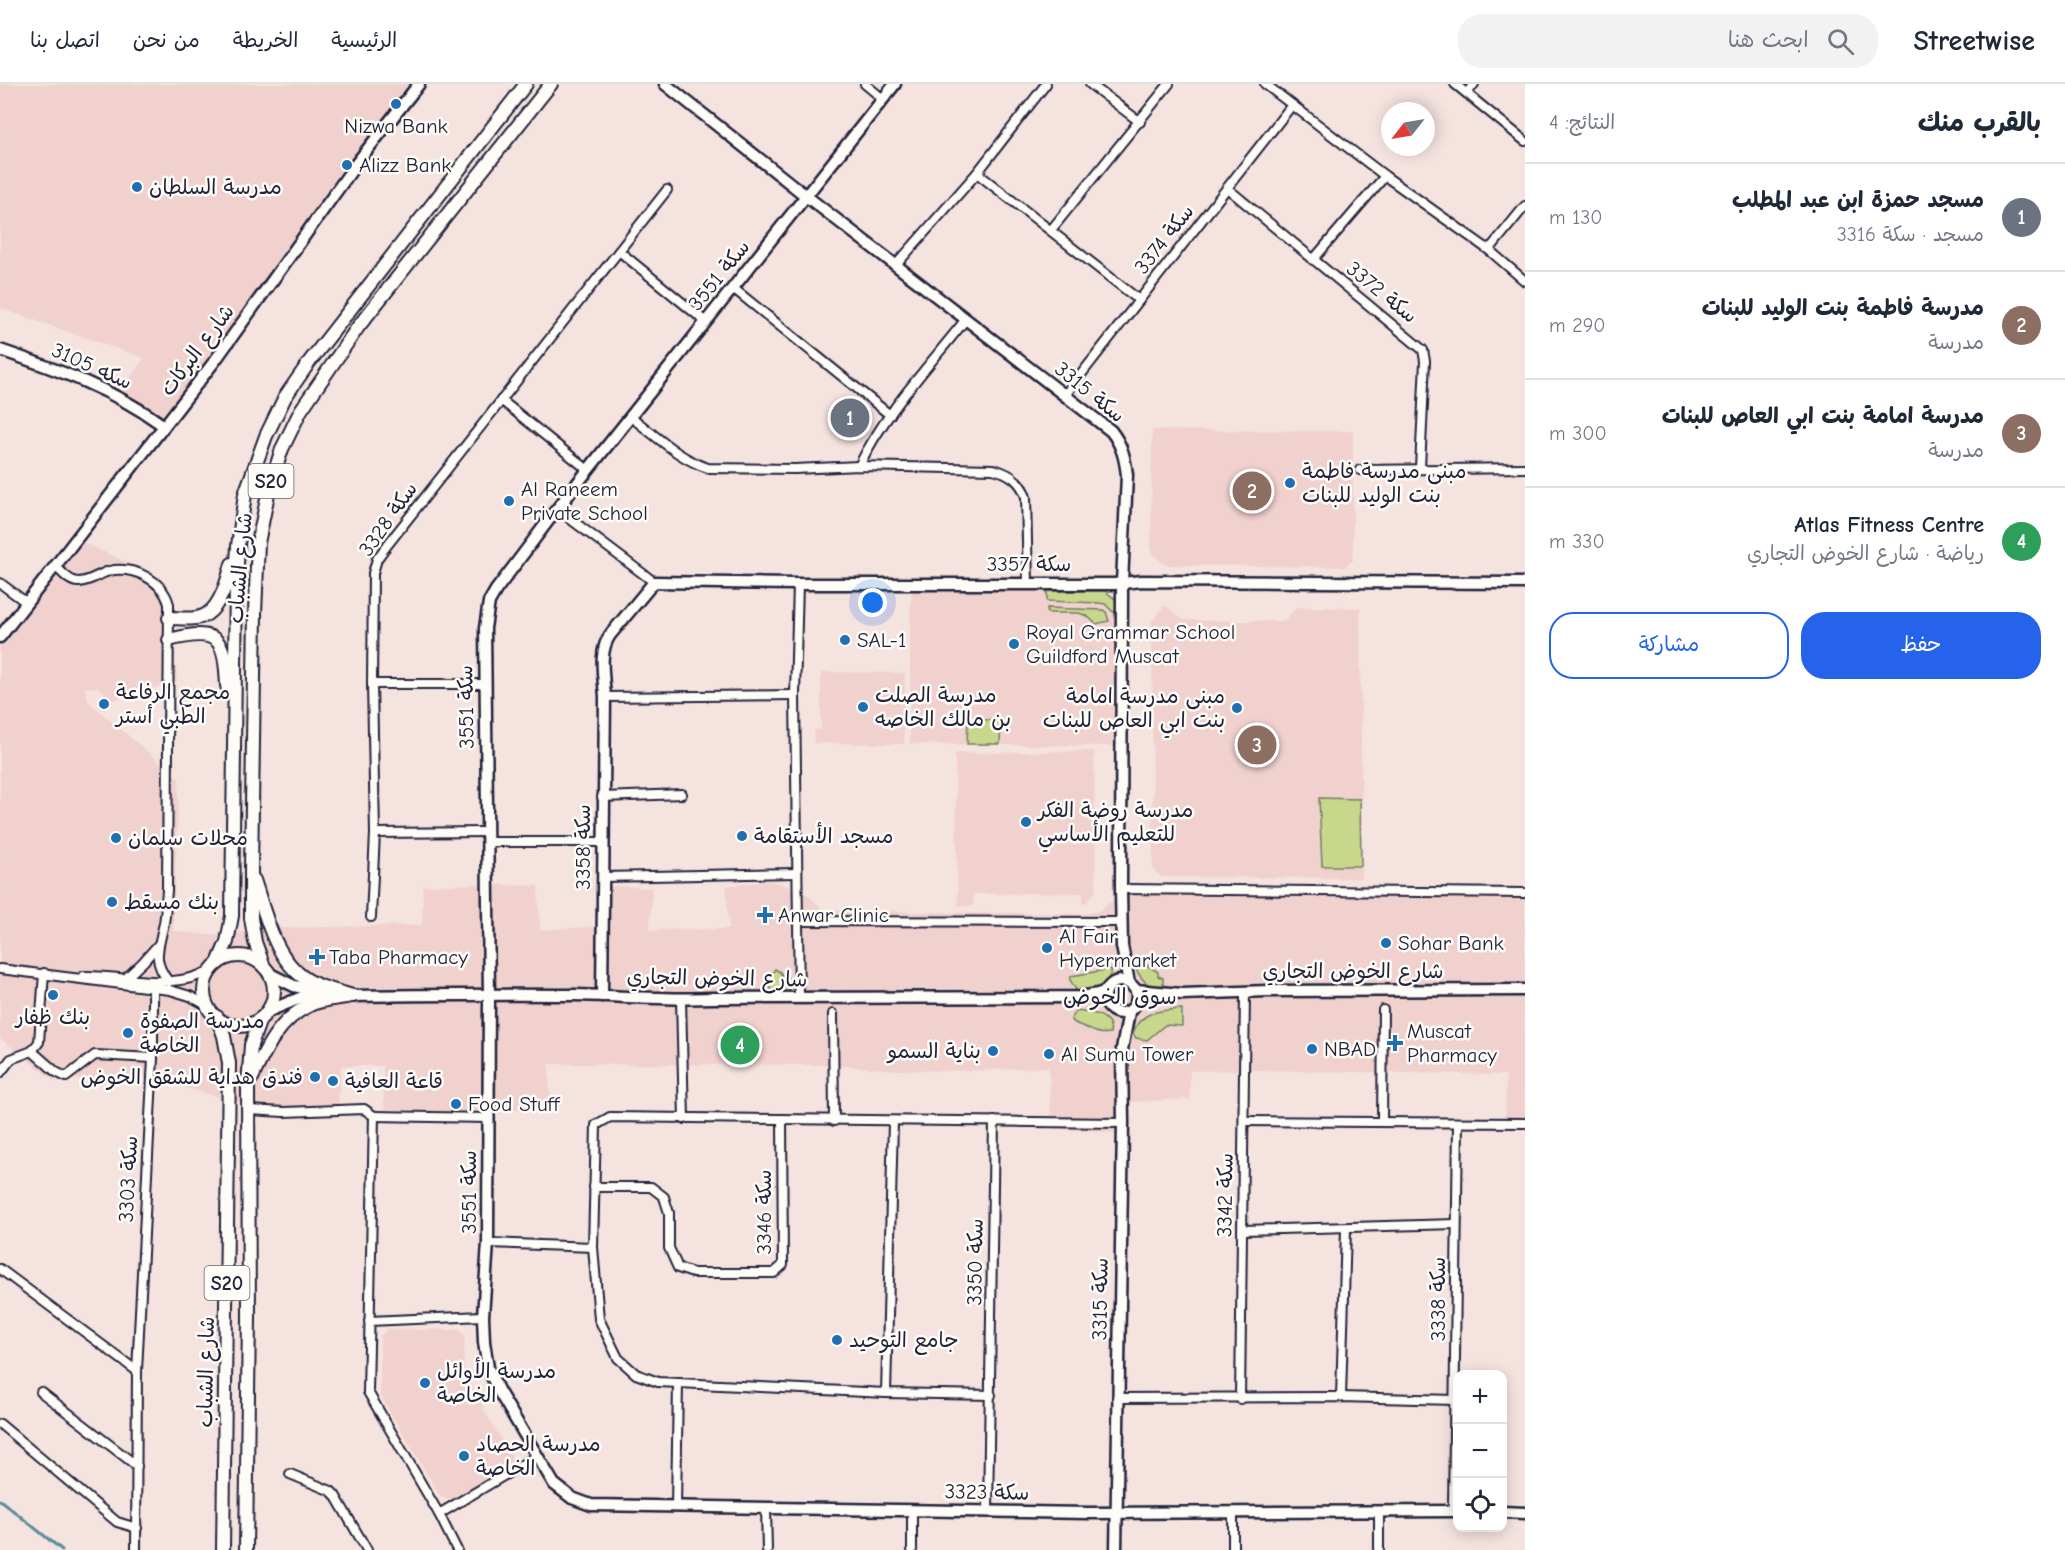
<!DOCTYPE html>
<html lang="ar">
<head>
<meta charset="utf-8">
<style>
	body { margin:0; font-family:"Comic Neue","Playpen Sans Arabic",sans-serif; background:#f2f2f3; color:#1f2937; direction:rtl }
	.controls { position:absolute; right:18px; bottom:18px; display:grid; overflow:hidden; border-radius:12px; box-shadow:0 3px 15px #0003 }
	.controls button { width:54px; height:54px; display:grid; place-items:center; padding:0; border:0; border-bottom:2px solid #e0e1e3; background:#fff; color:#1f2937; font:30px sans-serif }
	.compass { position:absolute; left:1381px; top:18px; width:54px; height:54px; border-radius:50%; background:#fff; box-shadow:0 3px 15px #0003; rotate:239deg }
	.you { position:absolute; left:873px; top:519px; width:21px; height:21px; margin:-15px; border:4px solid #fff; border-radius:50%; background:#1a73e8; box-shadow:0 0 0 9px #1a73e833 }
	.badge { display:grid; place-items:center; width:39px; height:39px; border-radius:50%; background:#2563eb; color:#fff; font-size:20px; font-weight:700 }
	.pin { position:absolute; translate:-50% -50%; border:3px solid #fff; box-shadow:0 2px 6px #0006 }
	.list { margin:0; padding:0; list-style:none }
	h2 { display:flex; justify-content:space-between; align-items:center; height:78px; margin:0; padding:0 24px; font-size:26px }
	h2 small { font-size:20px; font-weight:400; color:#747a83 }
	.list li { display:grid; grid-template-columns:39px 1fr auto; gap:18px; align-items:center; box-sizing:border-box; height:108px; padding:0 24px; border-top:2px solid #e0e1e3 }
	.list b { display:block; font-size:22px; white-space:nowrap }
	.list p { margin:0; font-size:20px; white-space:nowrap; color:#747a83 }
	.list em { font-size:20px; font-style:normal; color:#747a83 }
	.actions { display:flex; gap:12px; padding:18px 24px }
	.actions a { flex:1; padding:14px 0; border:2px solid #2563eb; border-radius:24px; text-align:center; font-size:21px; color:#2563eb }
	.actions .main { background:#2563eb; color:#fff }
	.icon { flex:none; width:33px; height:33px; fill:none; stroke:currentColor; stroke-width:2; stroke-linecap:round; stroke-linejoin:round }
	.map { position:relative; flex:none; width:1525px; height:1466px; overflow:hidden; direction:ltr }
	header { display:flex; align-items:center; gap:36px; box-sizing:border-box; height:84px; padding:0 30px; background:#fff; border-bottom:2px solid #e0e1e3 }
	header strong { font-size:28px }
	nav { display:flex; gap:33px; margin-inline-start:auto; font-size:21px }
	.search { width:420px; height:54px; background:#f2f2f3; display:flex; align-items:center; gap:15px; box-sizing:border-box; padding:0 21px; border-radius:24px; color:#747a83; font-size:22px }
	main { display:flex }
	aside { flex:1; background:#fff }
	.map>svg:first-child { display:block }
	.built { fill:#f0d1ce }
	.green { fill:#c7d88c; stroke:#747d64; stroke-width:1.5 }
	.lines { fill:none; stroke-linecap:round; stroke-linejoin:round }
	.stream { stroke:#5b8b9b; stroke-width:3 }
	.street-casing { stroke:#22223b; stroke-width:12 }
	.secondary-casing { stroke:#22223b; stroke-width:15 }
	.primary-casing { stroke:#22223b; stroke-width:16 }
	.street { stroke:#fdfcf7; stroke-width:8 }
	.secondary { stroke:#fdfcf7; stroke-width:10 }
	.primary { stroke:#fdfcf7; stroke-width:12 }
	.poi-dot { fill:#1f6fb2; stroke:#fdfcf7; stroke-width:2 }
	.labels { text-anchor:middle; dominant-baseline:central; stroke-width:5; stroke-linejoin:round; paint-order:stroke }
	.shield { fill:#fdfcf7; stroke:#646373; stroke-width:1.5 }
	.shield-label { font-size:20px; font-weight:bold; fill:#22223b }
	.poi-label { font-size:21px; fill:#22223b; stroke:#fdfcf7; text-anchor:start }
	.street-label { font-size:21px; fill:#22223b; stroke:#fdfcf7 }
	.neighbourhood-label { font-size:22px; fill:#22223b; stroke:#fdfcf7 }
</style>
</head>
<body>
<header>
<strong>Streetwise</strong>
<div class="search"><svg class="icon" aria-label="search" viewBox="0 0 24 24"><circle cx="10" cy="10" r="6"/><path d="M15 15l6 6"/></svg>ابحث هنا</div>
<nav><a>الرئيسية</a><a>الخريطة</a><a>من نحن</a><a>اتصل بنا</a></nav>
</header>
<main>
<aside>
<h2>بالقرب منك<small>النتائج: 4</small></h2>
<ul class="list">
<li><span class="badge" style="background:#6b7280">1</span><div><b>مسجد حمزة ابن عبد المطلب</b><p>مسجد · سكة 3316</p></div><em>130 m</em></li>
<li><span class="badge" style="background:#8d6e63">2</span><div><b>مدرسة فاطمة بنت الوليد للبنات</b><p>مدرسة</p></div><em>290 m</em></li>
<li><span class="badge" style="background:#8d6e63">3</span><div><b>مدرسة امامة بنت ابي العاص للبنات</b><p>مدرسة</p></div><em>300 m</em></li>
<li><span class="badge" style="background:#2e9e5b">4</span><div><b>Atlas Fitness Centre</b><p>رياضة · شارع الخوض التجاري</p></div><em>330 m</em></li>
</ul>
<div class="actions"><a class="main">حفظ</a><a>مشاركة</a></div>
</aside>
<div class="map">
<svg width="1525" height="1466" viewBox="0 0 1525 1466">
	<rect width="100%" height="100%" fill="#f5e3df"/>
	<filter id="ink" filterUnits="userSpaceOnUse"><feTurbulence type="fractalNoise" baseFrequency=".0167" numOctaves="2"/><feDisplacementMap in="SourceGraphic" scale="12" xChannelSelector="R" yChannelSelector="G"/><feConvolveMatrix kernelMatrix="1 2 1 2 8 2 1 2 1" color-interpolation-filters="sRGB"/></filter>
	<g filter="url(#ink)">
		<!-- built -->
		<g class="built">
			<path d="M0,0H427L164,342L120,309L144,274L0,224Z"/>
			<path d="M1152,346L1353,347V476L1345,483L1165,481L1151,468Z"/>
			<path d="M77,456L138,483L171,518L177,597L113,616L98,603L85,604L88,617L179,695L173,847L208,851L284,844L422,841L423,802L482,800L538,802L540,846L605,842V810L613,802L652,804L650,846L729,845L726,802L771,797L803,807L824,826L975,829L1084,830L1099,827L1112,817L1125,801L1525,805V1045H1505L1506,991L1253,986L1190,987V1015L1129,1018V1050L1051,1044L1049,983L969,987L897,986L831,981L549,980L550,1024L461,1028L384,1025L383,982H341L338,1023L272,1026L133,991L54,997L0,954V553Z"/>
			<path d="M912,505L1105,507L1116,512L1119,515L1117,662L910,660V533Z"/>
			<path d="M1164,522L1168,523L1183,536L1237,537H1284L1297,523L1360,524L1362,794L1161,793L1153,786L1152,537Z"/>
			<path d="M821,588L905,589L904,660L814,659V646H821Z"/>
			<path d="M1094,667L1096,807L1083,821V809L973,810V822H958L955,669Z"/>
			<path d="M388,1245L460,1246L465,1252L463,1287L484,1324L483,1325L515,1378L452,1415L441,1413L380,1311V1252Z"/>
		</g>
		<!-- green -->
		<g class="green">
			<path d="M1047,507H1105L1115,515L1117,527L1113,528L1105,520L1099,519L1047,517Z"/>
			<path d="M1047,524L1103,526L1106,528L1109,537L1096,540L1087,532L1079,529H1047Z"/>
			<path d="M968,636H1001L1000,660H967Z"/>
			<path d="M1319,714L1360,715L1361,782H1322Z"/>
			<path d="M1143,879L1158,888V892L1163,894V904C1146,901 1144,899 1135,884Z"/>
			<path d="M775,885L780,888L784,894H792C792,900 792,906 786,910L780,907L778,908H772L766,898Z"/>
			<path d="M1112,885C1110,899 1092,909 1078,909L1070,896L1071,892Z"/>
			<path d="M1182,925V942L1165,941L1147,956L1136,954L1133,950C1139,927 1162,926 1182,925Z"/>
			<path d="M1077,926C1090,928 1114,931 1110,949C1098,951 1094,947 1084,943C1078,940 1075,941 1071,935Z"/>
		</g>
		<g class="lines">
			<!-- stream -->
			<path class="stream" d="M0,1416L62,1466"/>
			<!-- street casing -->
			<g class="street-casing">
				<g id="street">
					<path d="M865,0L883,15"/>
					<path d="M1090,0L1140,38"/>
					<path d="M1265,0L1385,92L1489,166L1525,197"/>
					<path d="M1455,0L1525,57"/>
					<path d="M1467,9L1474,0"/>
					<path d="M977,89L1139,216"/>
					<path d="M1227,104L1423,266L1425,277L1420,384"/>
					<path d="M1051,146L1169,0"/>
					<path d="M1489,166L1525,122"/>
					<path d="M619,167L706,238"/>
					<path d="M1313,176L1385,92"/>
					<path d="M896,181L977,89L1046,0"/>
					<path d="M733,204L890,331"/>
					<path d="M1065,311L1292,21"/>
					<path d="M501,316L588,386"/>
					<path d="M631,333C655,351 679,375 708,384L795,385L859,382L993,385C1010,389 1021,397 1026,413L1028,500"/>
					<path d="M859,382C885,328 929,282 966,235"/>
					<path d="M1360,386L1525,384"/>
					<path d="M557,425L654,498"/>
					<path d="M56,483C62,488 69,498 78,498C89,498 99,490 109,487C133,482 162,495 169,520L167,806C166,817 166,828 164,839C159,864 151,876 169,898"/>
					<path d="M0,499L27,519"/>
					<path d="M798,500L795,611L799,914"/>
					<path d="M372,600H485"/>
					<path d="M605,613L795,611"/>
					<path d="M602,713L682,710"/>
					<path d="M375,749L488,748"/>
					<path d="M488,758H602"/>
					<path d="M603,793L796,789"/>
					<path d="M1121,805L1525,809"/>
					<path d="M371,833L375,749L372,600L373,489L377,475L385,464L667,106"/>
					<path d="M797,837L1121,838"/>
					<path d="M0,885L170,906L190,912L208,922"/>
					<path d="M84,892C127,891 172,908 211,886"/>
					<path d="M126,894L143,878L158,861"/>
					<path d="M681,915L684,1035"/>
					<path d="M833,930L834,1037"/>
					<path d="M32,967L56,988L66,993L95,971L153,974"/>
					<path d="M0,989L11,975L32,967L39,958L44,889"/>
					<path d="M249,1026L284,1028L364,1025L374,1032"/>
					<path d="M374,1032L368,1308L439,1430L457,1466"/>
					<path d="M374,1032L488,1034"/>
					<path d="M1244,1037L1525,1039"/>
					<path d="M1382,1038L1383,926"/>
					<path d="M594,1103H651L664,1113L669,1129V1164L678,1184L693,1189H774L783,1181L782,1035"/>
					<path d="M1243,1146L1456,1140"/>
					<path d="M488,1159L593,1163"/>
					<path d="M0,1185L137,1287"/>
					<path d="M369,1237L483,1232"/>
					<path d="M41,1308L137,1382"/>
					<path d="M886,1309L893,1038"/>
					<path d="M991,1311L886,1309L658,1298L636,1290L618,1274L599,1235L593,1163L596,1041L610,1033L1123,1039"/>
					<path d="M1341,1313L1346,1145"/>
					<path d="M1117,1314L1341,1313L1455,1316"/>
					<path d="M1240,1315L1245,908"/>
					<path d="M0,1340L117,1438L137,1444"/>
					<path d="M290,1390L331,1407L335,1411L367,1466"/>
					<path d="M676,1423L678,1299"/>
					<path d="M766,1424L767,1466"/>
					<path d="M988,1427L994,1037"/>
					<path d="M1453,1427L1458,1039"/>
					<path d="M1233,1428V1466"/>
					<path d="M439,1430L537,1372"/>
					<path d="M136,1466L137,1287L153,974V905"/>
					<path d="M912,1466V1426"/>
					<path d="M1379,1466V1428"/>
				</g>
			</g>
			<!-- secondary casing -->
			<g class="secondary-casing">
				<g id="secondary">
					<path d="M665,0L806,112L1111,347C1122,361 1125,374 1127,391L1122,499L1121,805L1122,862L1129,899"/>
					<path d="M895,0L557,425L496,506L489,518L485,544L489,911L488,1159L483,1232L484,1258L488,1284L498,1306L554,1400L572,1414L591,1421L1089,1429L1458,1427"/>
					<path d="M0,266C56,285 115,306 164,342"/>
					<path d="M0,553L214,278L356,80L419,0"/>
					<path d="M268,889L294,902L317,907"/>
					<circle cx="1121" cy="913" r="16"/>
					<path d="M1136,906L1182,910L1268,907L1525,906"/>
					<path d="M345,912C421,911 498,910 575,911C621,912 667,916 713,914L1080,913L1098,910L1106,907"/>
					<path d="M602,912L605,613C604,593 598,568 610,551L654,498L798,500H1114L1141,497L1525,499"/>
					<path d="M266,928L305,912H329"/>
					<path d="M1502,1428L1525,1429"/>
					<path d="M1116,1466L1123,1039L1122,965L1129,928"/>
				</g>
			</g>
			<!-- primary casing -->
			<g class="primary-casing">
				<g id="primary">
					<path d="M169,534C181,534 197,537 207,530C221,521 228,495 232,480"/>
					<path d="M169,556C219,543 225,554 227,602"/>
					<path d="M254,796C266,831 275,881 313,899C325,905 340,908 353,912"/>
					<circle cx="239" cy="907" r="35"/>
					<path d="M218,879L227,858L232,832L236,497L238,462L245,410L266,352L285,313L310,277L526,0"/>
					<path d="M264,883L255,858L251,834V786L255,529L258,459L269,405L282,365L301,326L358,243L551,0"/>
					<path d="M217,933L224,952L229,979L223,1466"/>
					<path d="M252,994C265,966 279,935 310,921C322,915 338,915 352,912"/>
					<path d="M246,1466L249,1233L248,1001L251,961L260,935"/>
				</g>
			</g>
			<!-- street -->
			<use href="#street" class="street"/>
			<!-- secondary -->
			<use href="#secondary" class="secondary"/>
			<!-- primary -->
			<use href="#primary" class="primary"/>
		</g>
	</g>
	<!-- markers -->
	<g class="poi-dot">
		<circle cx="396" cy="20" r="6"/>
		<circle cx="347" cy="81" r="6"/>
		<circle cx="137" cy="103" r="6"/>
		<circle cx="1290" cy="399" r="6"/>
		<circle cx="509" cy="417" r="6"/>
		<circle cx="845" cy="556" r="6"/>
		<circle cx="1014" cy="560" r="6"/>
		<circle cx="104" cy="620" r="6"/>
		<circle cx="863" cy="623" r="6"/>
		<circle cx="1237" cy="624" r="6"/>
		<circle cx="1026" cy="738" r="6"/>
		<circle cx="742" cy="752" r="6"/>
		<circle cx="116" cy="754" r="6"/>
		<circle cx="112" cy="818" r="6"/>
		<path d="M762 822h6v6h6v6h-6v6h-6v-6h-6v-6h6z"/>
		<circle cx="1386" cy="859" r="6"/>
		<circle cx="1047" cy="864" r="6"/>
		<path d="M314 864h6v6h6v6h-6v6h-6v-6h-6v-6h6z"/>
		<circle cx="53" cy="911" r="6"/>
		<circle cx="128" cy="949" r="6"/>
		<path d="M1392 950h6v6h6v6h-6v6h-6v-6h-6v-6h6z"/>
		<circle cx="1312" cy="965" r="6"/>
		<circle cx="993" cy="967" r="6"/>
		<circle cx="1049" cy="970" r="6"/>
		<circle cx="315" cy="993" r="6"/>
		<circle cx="333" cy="997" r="6"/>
		<circle cx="456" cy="1020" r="6"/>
		<circle cx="837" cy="1256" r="6"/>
		<circle cx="425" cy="1299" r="6"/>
		<circle cx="464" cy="1372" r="6"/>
	</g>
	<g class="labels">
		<!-- shield labels -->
		<g class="shield">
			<rect x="248.5" y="380" width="45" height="34" rx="4.5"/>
			<rect x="204.5" y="1182" width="45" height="34" rx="4.5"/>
		</g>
		<g class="shield-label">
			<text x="271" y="397">S20</text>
			<text x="227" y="1199">S20</text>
		</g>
		<!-- poi labels -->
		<g class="poi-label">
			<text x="396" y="42" text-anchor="middle">Nizwa Bank</text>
			<text x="359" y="81">Alizz Bank</text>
			<text x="149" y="103">مدرسة السلطان</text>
			<text x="1302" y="387">مبنى مدرسة فاطمة<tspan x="1302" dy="24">بنت الوليد للبنات</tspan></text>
			<text x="521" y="405">Al Raneem<tspan x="521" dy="24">Private School</tspan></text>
			<text x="1026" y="548">Royal Grammar School<tspan x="1026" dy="24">Guildford Muscat</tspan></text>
			<text x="857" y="556">SAL-1</text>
			<text x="116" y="608">مجمع الرفاعة<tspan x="116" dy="24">الطبي أستر</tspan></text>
			<text x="875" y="611">مدرسة الصلت<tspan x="875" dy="24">بن مالك الخاصه</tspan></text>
			<text x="1225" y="612" text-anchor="end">مبنى مدرسة امامة<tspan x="1225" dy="24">بنت ابي العاص للبنات</tspan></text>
			<text x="1038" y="726">مدرسة روضة الفكر<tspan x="1038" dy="24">للتعليم الأساسي</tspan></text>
			<text x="754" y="752">مسجد الأستقامة</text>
			<text x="128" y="754">محلات سلمان</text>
			<text x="124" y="818">بنك مسقط</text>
			<text x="778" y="831">Anwar Clinic</text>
			<text x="1059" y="852">Al Fair<tspan x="1059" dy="24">Hypermarket</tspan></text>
			<text x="1398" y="859">Sohar Bank</text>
			<text x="329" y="873">Taba Pharmacy</text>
			<text x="53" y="933" text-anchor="middle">بنك ظفار</text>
			<text x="140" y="937">مدرسة الصفوة<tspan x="140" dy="24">الخاصة</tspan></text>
			<text x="1407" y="947">Muscat<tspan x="1407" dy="24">Pharmacy</tspan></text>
			<text x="1324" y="965">NBAD</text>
			<text x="981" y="967" text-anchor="end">بناية السمو</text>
			<text x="1061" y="970">Al Sumu Tower</text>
			<text x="303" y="993" text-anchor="end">فندق هداية للشقق الخوض</text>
			<text x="345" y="997">قاعة العافية</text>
			<text x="468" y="1020">Food Stuff</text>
			<text x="849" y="1256">جامع التوحيد</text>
			<text x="437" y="1287">مدرسة الأوائل<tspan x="437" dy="24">الخاصة</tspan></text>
			<text x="476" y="1360">مدرسة الحصاد<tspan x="476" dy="24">الخاصة</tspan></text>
		</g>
		<!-- street labels -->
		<g class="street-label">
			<text transform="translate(1164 155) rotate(-52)">سكة 3374</text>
			<text transform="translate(719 191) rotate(-51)">سكة 3551</text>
			<text transform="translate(1382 208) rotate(39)">سكة 3372</text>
			<text transform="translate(197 266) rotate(-53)">شارع البركات</text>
			<text transform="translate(92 282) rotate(24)">سكه 3105</text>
			<text transform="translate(1090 308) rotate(39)">سكة 3315</text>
			<text transform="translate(388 435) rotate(-55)">سكة 3328</text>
			<text x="1029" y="480">سكة 3357</text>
			<text transform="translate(240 484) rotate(-85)">شارع الشباب</text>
			<text transform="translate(466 623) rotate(-91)">سكة 3551</text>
			<text transform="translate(583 763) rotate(-90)">سكة 3358</text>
			<text x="1353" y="887">شارع الخوض التجاري</text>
			<text transform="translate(717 894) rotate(1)">شارع الخوض التجاري</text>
			<text transform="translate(128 1095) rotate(-87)">سكة 3303</text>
			<text transform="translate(469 1108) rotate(-90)">سكة 3551</text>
			<text transform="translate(1225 1111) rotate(-89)">سكة 3342</text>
			<text transform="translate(764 1128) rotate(-90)">سكة 3346</text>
			<text transform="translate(975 1178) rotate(-89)">سكة 3350</text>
			<text transform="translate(1100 1215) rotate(-89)">سكة 3315</text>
			<text transform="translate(1438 1215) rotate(-90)">سكة 3338</text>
			<text transform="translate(206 1288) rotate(-89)">شارع الشباب</text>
			<text transform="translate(987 1408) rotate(1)">سكة 3323</text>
		</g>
		<!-- neighbourhood labels -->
		<g class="neighbourhood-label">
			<text x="1120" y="913">سوق الخوض</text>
		</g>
	</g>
</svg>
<div class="controls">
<button>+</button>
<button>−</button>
<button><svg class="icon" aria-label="locate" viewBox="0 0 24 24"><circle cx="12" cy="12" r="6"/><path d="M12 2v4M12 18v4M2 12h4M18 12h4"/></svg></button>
</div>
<svg class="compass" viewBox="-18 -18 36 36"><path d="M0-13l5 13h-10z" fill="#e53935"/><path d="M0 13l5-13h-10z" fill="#747a83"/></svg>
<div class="you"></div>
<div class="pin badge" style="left:850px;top:334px;background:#6b7280">1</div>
<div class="pin badge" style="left:1252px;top:407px;background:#8d6e63">2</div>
<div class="pin badge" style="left:1257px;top:661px;background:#8d6e63">3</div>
<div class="pin badge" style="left:740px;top:961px;background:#2e9e5b">4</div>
</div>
</main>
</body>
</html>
